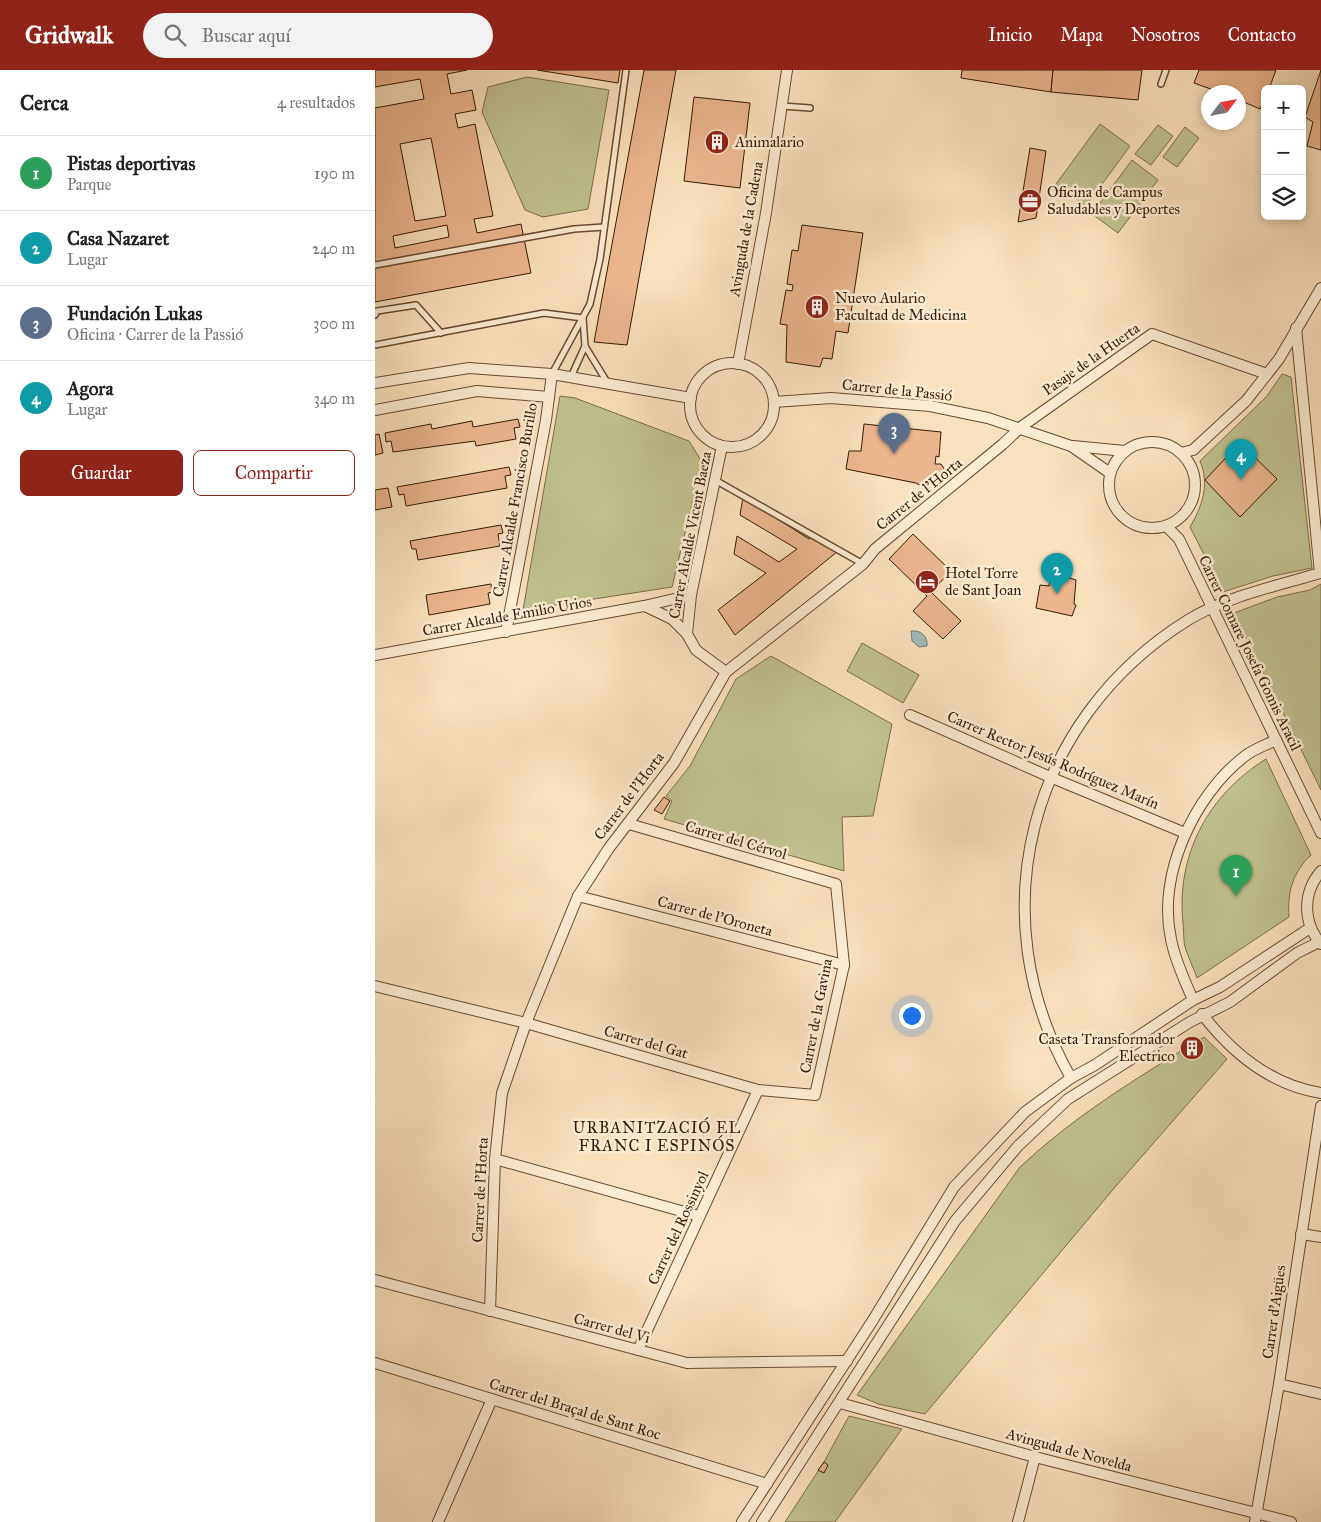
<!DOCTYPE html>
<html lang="es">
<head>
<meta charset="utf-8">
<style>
	body { margin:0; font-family:"IM FELL Great Primer",serif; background:#f2f2f2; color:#222 }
	.controls { position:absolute; right:15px; top:15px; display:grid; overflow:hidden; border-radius:8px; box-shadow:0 2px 8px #0003 }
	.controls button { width:45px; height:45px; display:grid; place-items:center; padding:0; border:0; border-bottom:1px solid #e0e0e0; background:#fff; color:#222; font:25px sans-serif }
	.compass { position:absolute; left:826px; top:15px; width:45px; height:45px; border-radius:50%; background:#fff; box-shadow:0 2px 8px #0003; rotate:58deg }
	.you { position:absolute; left:536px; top:945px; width:18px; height:18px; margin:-12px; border:4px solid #fff; border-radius:50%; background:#1a73e8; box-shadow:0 0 0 8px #1a73e833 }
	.badge { display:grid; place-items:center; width:32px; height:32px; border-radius:50%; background:#8f2418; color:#fff; font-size:16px; font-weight:700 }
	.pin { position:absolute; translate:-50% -41px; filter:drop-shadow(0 1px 2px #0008) }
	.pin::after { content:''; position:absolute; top:26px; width:18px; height:15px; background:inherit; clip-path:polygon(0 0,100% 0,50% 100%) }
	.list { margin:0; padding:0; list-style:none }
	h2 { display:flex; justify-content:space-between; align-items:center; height:65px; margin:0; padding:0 20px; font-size:21px }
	h2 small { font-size:16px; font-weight:400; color:#767676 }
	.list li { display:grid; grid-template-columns:32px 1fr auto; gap:15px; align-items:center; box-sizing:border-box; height:75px; padding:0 20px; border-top:1px solid #e0e0e0 }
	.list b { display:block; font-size:19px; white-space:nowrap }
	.list p { margin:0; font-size:16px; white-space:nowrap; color:#767676 }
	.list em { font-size:16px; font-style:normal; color:#767676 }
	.actions { display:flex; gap:10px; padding:15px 20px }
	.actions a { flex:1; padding:11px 0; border:1px solid #8f2418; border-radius:8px; text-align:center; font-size:18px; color:#8f2418 }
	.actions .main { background:#8f2418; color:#fff }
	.icon { flex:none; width:28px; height:28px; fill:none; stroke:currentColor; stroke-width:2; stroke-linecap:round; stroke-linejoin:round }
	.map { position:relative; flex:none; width:946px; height:1452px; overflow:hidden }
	header { display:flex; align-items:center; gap:30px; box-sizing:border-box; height:70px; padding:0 25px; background:#8f2418; color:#fff }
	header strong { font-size:24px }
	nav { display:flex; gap:28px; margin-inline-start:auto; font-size:18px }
	.search { width:350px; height:45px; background:#f2f2f2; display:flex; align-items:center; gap:12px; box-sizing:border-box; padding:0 18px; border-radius:28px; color:#767676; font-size:19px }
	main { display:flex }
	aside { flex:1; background:#fff }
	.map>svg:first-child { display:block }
	.green { fill:#c0c28f; stroke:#7c6e4a }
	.water { fill:#a0bcb9; stroke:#767c71 }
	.building { fill:#ecb68d; stroke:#371b04; fill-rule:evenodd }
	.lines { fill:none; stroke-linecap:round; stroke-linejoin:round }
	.service-casing { stroke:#684c32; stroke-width:8 }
	.minor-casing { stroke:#684c32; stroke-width:12 }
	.service { stroke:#fbecd4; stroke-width:5 }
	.minor { stroke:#fbecd4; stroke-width:10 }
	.labels { text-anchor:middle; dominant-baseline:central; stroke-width:5; stroke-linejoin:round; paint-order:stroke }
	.poi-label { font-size:15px; fill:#371b04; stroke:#fbecd4; text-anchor:start }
	.street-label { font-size:15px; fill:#371b04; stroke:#fbecd4 }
	.neighbourhood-label { font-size:16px; letter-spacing:1px; fill:#371b04; stroke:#fbecd4 }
</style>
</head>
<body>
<header>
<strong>Gridwalk</strong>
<div class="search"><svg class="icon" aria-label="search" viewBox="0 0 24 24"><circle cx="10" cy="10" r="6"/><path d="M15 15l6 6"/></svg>Buscar aquí</div>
<nav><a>Inicio</a><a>Mapa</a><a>Nosotros</a><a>Contacto</a></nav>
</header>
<main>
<aside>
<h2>Cerca<small>4 resultados</small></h2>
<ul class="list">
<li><span class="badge" style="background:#2e9e5b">1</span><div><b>Pistas deportivas</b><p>Parque</p></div><em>190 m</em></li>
<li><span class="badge" style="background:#0f9aa8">2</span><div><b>Casa Nazaret</b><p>Lugar</p></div><em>240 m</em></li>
<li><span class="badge" style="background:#5c6f8a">3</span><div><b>Fundación Lukas</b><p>Oficina · Carrer de la Passió</p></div><em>300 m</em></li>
<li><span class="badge" style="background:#0f9aa8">4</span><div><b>Agora</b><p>Lugar</p></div><em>340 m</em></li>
</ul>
<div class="actions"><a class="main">Guardar</a><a>Compartir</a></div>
</aside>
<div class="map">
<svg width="946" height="1452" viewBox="0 0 946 1452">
	<rect width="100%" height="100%" fill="#f9e1bd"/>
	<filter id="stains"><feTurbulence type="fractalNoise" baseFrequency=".004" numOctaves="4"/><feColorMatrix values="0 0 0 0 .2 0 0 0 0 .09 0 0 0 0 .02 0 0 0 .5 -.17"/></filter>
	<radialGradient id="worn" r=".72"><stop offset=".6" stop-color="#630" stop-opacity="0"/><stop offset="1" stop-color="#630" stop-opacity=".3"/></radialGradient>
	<!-- green -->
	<g class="green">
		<path d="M152,7L234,20L213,139L168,147L150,140L107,42L113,17Z"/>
		<path d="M725,54L755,76L711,136L681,114Z"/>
		<path d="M783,55L798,66L776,95L760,84Z"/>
		<path d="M810,57L824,68L802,97L788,87Z"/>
		<path d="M757,90L783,110L743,163L717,144Z"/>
		<path d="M907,304L916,307L937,498L898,506L848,522L815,457C827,436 835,415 825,391L892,326Z"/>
		<path d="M185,326L200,328L314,371L327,392L297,517L148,540Z"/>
		<path d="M946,514V720L859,543L902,527L935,520Z"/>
		<path d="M487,573L544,605L528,633L472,601Z"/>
		<path d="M396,586L517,654L498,746L467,747L469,801L289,749L297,731L291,726L315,696L361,609Z"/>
		<path d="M891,689L936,785C918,802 912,822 914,847L822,908C819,899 814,889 811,880C808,872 809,862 808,853C801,785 833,725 891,689Z"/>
		<path d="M829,967L852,989L741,1116L550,1344L503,1334L482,1325L645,1097C699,1046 765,1006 829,967Z"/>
		<path d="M474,1346L527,1359L460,1452H410L449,1392Z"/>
	</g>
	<!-- water -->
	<path class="water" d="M536,561C546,560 553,566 552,576L544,577L537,571Z"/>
	<!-- building -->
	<g class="building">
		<path d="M0,0H92L72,4L76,24L97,20L101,40L80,44L83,58L100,54L118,146L99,149L102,163L146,154L156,203L0,232V38L49,29L45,9L0,17ZM56,68L71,146L40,151L25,74ZM72,155L74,167L20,178L18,166Z"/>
		<path d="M162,0H245L243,13Z"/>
		<path d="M269,0H301L252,275L219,272Z"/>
		<path d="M587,0H678L676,22L586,8Z"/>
		<path d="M678,0H767L763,30L676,22Z"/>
		<path d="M824,0H901L894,19H890V28L885,39L864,30V22H844L819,13Z"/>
		<path d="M946,0V80L932,76L938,52L930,47Z"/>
		<path d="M319,27L375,33L365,118L309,111Z"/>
		<path d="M655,78L671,81L661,148L643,152Z"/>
		<path d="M427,155L488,163L473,263L461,261L457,289L448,288L445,297L411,292L412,255L405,254L411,220L417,221L418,215L412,214L417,180L423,181Z"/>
		<path d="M143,349L145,357L139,358L141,369L101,376L100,371L18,382L16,371L11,372L10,363L56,354L57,359L97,351L98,357Z"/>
		<path d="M489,354L566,362L564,387L561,386L560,394H566L570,400L550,418L541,413L471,399L474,381H486Z"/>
		<path d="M4,364L8,383L0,385V365Z"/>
		<path d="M865,373L902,409L865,447L830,410Z"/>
		<path d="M134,397L136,405L130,406L132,418L31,436L29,424L24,425L22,417Z"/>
		<path d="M13,418L17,437L0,440V420Z"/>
		<path d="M368,427L434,469L437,467L463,481L360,565L343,540L391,503L359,484L362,466L404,492L422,479L365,445Z"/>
		<path d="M126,455L128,463L123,464L125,476L43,490L41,479H37L35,471Z"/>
		<path d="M538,464L576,501L556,522L586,551L568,569L538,541L552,526L514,489Z"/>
		<path d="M676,502L701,510L699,534L701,535L697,546L661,538L665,515L674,516Z"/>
		<path d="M116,514L117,522L113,523L115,534L54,545L51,525Z"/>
		<path d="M289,727L295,731L287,744L279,740Z"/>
		<path d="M819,972L823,977L814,983L811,978Z"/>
		<path d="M449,1392L453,1395L449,1403L443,1400Z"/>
	</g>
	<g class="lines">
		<!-- service casing -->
		<g class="service-casing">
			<g id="service">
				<path d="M786,14L791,0"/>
				<path d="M407,36L435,38"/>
				<path d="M0,195L199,159L229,157"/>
				<path d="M0,245L2,241L41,235L66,263"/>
				<path d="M0,275L169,243L208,248L210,276L232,312"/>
				<path d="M177,304L215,234L225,189L251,0"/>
				<path d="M196,307L210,276"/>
				<path d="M340,410L488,494"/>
			</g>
		</g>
		<!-- minor casing -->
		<g class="minor-casing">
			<g id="minor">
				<circle cx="357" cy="335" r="42"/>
				<path d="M363,294L391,143L412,0"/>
				<path d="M0,313L94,298L177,304L316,328"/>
				<path d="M399,332L456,328L555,336L613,348L696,376L735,403"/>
				<path d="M0,340L102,321L174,327"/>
				<circle cx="777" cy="415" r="43"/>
				<path d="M347,376L316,525L312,564L321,580L351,602"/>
				<path d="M698,376L750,381"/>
				<path d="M806,383L818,380L871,331L904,289L946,218"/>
				<path d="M791,456L804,469L946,763"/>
				<path d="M270,536L297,549L312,564"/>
				<path d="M131,562L171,350L177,304"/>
				<path d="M0,585L269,536L316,525"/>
				<path d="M535,645L675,707L810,763"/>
				<path d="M946,801C927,823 928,853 946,874"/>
				<path d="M203,826L469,895"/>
				<path d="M0,916L151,953L383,1020L440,1025L469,895L461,814L254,754"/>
				<path d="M818,930C810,911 800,891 796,869C782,805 819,725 870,686C879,679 891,675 901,670"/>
				<path d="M827,944C857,983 896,1015 946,1023"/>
				<path d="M696,1008C603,845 654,649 813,550C852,526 902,516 945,503L921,258"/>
				<path d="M120,1089L324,1146"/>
				<path d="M926,1164L946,1167"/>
				<path d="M0,1210L312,1293L472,1291"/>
				<path d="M115,1241L120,1089L127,1023L151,953L203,826L234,778L299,693L351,602L488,494L500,479L628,374L646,357L777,264L892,304"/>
				<path d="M263,1280L383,1020"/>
				<path d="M0,1293L392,1414"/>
				<path d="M904,1314L946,1324"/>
				<path d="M465,1333L660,1387L916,1452"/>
				<path d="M63,1452L117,1329"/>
				<path d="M367,1452L498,1250L579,1117L650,1042L696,1008L720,995L818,930L845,917L935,858"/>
				<path d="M387,1452L580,1151L643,1076L693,1029L815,952L855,932L922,883L944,872"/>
				<path d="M643,1452L660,1387"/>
				<path d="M880,1452L904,1314L946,1036"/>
			</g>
		</g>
		<!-- service -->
		<use href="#service" class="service"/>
		<!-- minor -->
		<use href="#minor" class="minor"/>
	</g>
	<!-- icons -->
	<defs>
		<g id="building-disc" transform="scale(1.25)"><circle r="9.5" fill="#8f2418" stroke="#fbecd4"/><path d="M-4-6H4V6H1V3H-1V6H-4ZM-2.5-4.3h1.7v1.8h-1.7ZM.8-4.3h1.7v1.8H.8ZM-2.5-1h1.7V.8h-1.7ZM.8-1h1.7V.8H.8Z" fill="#fff"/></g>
		<g id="office-disc" transform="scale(1.25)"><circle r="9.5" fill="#8f2418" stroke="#fbecd4"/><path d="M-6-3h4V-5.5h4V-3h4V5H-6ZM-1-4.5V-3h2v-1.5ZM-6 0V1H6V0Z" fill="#fff"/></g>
		<g id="hotel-disc" transform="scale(1.25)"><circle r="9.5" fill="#8f2418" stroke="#fbecd4"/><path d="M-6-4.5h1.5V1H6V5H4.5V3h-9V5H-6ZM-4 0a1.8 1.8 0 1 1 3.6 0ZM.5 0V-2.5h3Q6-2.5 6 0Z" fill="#fff"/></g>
	</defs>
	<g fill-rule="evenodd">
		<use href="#building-disc" x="342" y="72"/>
		<use href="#office-disc" x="655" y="131"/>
		<use href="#building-disc" x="442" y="237"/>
		<use href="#hotel-disc" x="552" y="512"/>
		<use href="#building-disc" x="817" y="978"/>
	</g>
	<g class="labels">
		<!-- poi labels -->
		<g class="poi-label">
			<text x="360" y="72">Animalario</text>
			<text x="672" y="122">Oficina de Campus<tspan x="672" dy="17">Saludables y Deportes</tspan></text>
			<text x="460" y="228">Nuevo Aulario<tspan x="460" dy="17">Facultad de Medicina</tspan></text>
			<text x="570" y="503">Hotel Torre<tspan x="570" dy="17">de Sant Joan</tspan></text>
			<text x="800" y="969" text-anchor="end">Caseta Transformador<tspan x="800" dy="17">Electrico</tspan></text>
		</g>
		<!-- street labels -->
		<g class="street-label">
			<text transform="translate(371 159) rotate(-80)">Avinguda de la Cadena</text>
			<text transform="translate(716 289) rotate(-35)">Pasaje de la Huerta</text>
			<text transform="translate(522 320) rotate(6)">Carrer de la Passió</text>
			<text transform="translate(544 424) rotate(-39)">Carrer de l'Horta</text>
			<text transform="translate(140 430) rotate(-80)">Carrer Alcalde Francisco Burillo</text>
			<text transform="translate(315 465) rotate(-79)">Carrer Alcalde Vicent Baeza</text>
			<text transform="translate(132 546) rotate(-10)">Carrer Alcalde Emilio Urios</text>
			<text transform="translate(875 583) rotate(64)">Carrer Comare Josefa Gomis Aracil</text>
			<text transform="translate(678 690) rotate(23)">Carrer Rector Jesús Rodríguez Marín</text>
			<text transform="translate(254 726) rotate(-53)">Carrer de l'Horta</text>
			<text transform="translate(361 770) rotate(16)">Carrer del Cérvol</text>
			<text transform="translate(340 846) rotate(15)">Carrer de l'Oroneta</text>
			<text transform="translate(441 946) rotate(-79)">Carrer de la Gavina</text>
			<text transform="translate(271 972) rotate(16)">Carrer del Gat</text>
			<text transform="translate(105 1120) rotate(-87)">Carrer de l'Horta</text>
			<text transform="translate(303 1158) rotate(-65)">Carrer del Rossinyol</text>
			<text transform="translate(899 1242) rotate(-82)">Carrer d'Aigües</text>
			<text transform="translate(237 1258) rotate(15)">Carrer del Vi</text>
			<text transform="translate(200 1339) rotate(17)">Carrer del Braçal de Sant Roc</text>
			<text transform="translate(694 1380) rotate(15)">Avinguda de Novelda</text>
		</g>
		<!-- neighbourhood labels -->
		<g class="neighbourhood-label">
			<text x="282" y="1057">URBANITZACIÓ EL<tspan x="282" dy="18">FRANC I ESPINÓS</tspan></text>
		</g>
	</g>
	<rect width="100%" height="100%" filter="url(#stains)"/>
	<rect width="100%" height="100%" fill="url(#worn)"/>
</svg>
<div class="controls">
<button>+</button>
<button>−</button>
<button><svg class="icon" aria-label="layers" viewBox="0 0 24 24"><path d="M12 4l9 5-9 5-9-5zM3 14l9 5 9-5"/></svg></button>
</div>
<svg class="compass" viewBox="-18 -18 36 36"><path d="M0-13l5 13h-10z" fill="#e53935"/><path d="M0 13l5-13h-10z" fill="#767676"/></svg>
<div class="you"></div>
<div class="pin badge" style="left:861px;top:826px;background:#2e9e5b">1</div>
<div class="pin badge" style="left:682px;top:524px;background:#0f9aa8">2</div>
<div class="pin badge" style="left:519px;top:384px;background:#5c6f8a">3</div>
<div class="pin badge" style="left:866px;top:410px;background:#0f9aa8">4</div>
</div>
</main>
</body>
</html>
